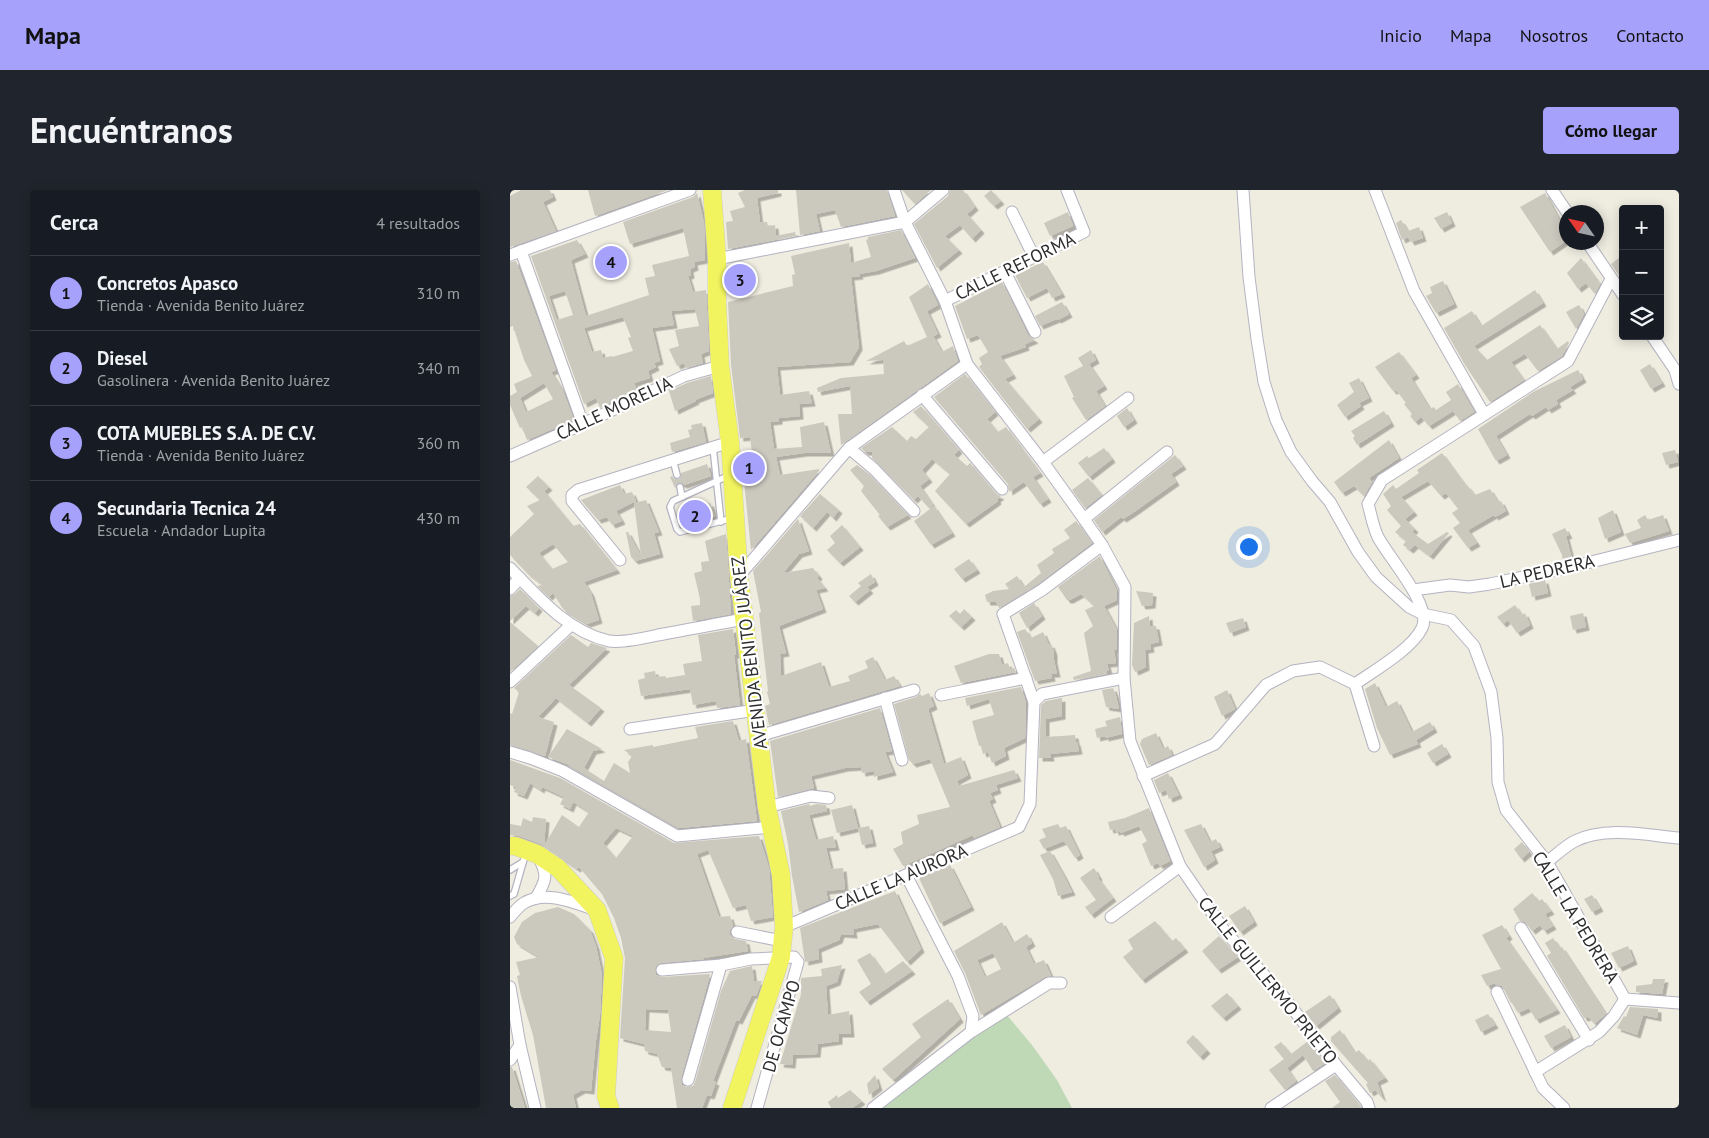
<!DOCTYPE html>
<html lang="es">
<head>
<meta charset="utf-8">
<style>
	body { margin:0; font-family:"PT Sans",sans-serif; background:#20242c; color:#f1f3f6 }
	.controls { position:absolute; right:15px; top:15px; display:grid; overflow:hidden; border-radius:5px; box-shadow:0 2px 12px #0003 }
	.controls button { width:45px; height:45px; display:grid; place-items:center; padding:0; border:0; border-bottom:1px solid #363941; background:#171b24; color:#f1f3f6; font:25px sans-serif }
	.compass { position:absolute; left:1049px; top:15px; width:45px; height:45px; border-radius:50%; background:#171b24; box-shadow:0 2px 12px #0003; rotate:304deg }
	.you { position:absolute; left:738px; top:356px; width:18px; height:18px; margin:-12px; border:4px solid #fff; border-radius:50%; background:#1a73e8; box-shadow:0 0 0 8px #1a73e833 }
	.badge { display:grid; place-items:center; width:32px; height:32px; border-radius:50%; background:#a6a1fa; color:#111; font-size:16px; font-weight:700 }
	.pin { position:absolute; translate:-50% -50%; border:2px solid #fff; box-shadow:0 1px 5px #0006 }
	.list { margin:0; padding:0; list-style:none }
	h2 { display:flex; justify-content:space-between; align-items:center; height:65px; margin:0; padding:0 20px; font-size:21px }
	h2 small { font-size:16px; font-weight:400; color:#9ea1a6 }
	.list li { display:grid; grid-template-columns:32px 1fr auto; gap:15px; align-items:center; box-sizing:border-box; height:75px; padding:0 20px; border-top:1px solid #363941 }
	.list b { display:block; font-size:19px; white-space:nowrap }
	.list p { margin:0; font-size:16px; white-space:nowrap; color:#9ea1a6 }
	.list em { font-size:16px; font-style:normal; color:#9ea1a6 }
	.icon { flex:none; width:28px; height:28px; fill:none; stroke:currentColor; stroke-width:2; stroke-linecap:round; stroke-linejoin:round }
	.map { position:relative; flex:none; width:1169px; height:918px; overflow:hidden; border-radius:5px }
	header { display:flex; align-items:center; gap:30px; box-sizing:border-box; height:70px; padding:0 25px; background:#a6a1fa; color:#111 }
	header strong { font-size:24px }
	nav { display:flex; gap:28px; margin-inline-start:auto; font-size:18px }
	.intro { display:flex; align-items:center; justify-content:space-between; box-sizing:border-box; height:120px; padding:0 30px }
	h1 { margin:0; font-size:35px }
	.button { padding:12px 22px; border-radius:5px; background:#a6a1fa; color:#111; font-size:18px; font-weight:700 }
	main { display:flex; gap:30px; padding:0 30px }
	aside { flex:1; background:#171b24; border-radius:5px; box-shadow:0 2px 12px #0003 }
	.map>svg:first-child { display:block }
	.cemetery { fill:#bfd9b6 }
	.building { fill:#cbc9be; fill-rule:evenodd; filter:url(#shadow) }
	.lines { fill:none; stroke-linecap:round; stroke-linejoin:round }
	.service-casing { stroke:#b4b3c1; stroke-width:8 }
	.minor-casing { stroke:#b4b3c1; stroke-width:13 }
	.primary-casing { stroke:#cdcdcd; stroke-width:19 }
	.service { stroke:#fff; stroke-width:5.5 }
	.minor { stroke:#fff; stroke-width:11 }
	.primary { stroke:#f2f45f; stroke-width:18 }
	.labels { text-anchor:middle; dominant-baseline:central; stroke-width:4.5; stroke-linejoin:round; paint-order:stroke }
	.street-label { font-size:18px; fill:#2d2d2d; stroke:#fff }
</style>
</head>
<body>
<header>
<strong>Mapa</strong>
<nav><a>Inicio</a><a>Mapa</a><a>Nosotros</a><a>Contacto</a></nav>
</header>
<div class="intro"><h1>Encuéntranos</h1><a class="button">Cómo llegar</a></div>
<main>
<aside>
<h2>Cerca<small>4 resultados</small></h2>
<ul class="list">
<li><span class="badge">1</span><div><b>Concretos Apasco</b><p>Tienda · Avenida Benito Juárez</p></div><em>310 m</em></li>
<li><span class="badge">2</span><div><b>Diesel</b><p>Gasolinera · Avenida Benito Juárez</p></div><em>340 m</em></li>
<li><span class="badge">3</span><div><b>COTA MUEBLES S.A. DE C.V.</b><p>Tienda · Avenida Benito Juárez</p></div><em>360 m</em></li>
<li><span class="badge">4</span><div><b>Secundaria Tecnica 24</b><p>Escuela · Andador Lupita</p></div><em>430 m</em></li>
</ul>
</aside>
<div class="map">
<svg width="1169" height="918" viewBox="0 0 1169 918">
	<defs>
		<filter id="shadow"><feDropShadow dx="3.5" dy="3.5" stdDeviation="0" flood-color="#0004"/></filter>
	</defs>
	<rect width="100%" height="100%" fill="#efece0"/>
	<!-- cemetery -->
	<path class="cemetery" d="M496,824L522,855L547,890L562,918H373L427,874Z"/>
	<!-- building -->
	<g class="building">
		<path d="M11,0H40L43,7L33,12L46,41L0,57V6Z"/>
		<path d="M78,0H158L85,26Z"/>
		<path d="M235,0H268V3L247,8L250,32H257L258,36L265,35L266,46L285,42L286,46L218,59L216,32L223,31L220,21L235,17L228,3Z"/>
		<path d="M286,0H377L385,26L331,37L325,20L306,24L310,41L290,45Z"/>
		<path d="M392,0H421L405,14Z"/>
		<path d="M440,0H453L465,17L457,24L471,40L462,49L450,35L435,46L449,60L427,78L404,34L438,6Z"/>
		<path d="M481,0L491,11L484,16L474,6Z"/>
		<path d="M187,3L194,33L195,70L184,72L185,77L180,79L181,85L178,86L183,102L196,100L199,161L191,164L193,173L176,178L174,173L167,176L159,159L169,156L165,140L189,136L185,119L161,121L164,135L142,138L150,171L144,173L146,177L138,181L140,188L124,193L127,200L90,218L86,208L74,214L21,66L67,50L75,64L61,70L76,126L139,105L135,88L145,86L142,75L179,66L173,38L120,54L113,32L183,7ZM55,101L63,125L47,130L39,106ZM113,127L121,147L118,148L123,161L102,167V166L93,168L91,160L82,162L74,138Z"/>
		<path d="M1035,3L1056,42V51L1040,62L1010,17Z"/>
		<path d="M558,22L563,36L540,46L534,33Z"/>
		<path d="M937,22L942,33L931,39L924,28Z"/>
		<path d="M891,30L898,41L909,37L913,48L901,52L898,47L892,50L886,33Z"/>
		<path d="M391,40L405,68L366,81L349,84L350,86L341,87L349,157L340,172L267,177L270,205L299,201L302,213L289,214L290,226L269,228V231L260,232L264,259L292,257L290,237L314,232L321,263H294L266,267L270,285L309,279V281L241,360L232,272L243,271L240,247L230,248L221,175L218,112L283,96L282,85L285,84L281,66L339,53L341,73L361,67L356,50L358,49V47Z"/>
		<path d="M1071,68L1090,94L1085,104L1076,93L1068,99L1057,83Z"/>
		<path d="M1109,68L1113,73V85L1110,87L1101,74Z"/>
		<path d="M6,71L46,180L41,182L53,201L64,230L17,250L12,237L10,238L0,215V206L7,202L4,194L22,186L14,170L3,136L0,137V72ZM34,193L43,209L16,222L10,208Z"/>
		<path d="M533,72L552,104L542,108L537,98L517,108L505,85Z"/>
		<path d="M933,91L944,114L926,123L916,106L922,103L920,97Z"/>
		<path d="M492,92L518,145L525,150L515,154L516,157L490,166L503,185L495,189L529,229L517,239L469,177L472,174L469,168L478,162L468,145L457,149L445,116Z"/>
		<path d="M418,94L428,115L417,121L428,144L423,146L432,162L443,156L448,171L331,255L328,224H342L340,196L308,202L307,198L331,188L374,184L373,170L356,171L394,151L397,156L417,147L399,107Z"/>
		<path d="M1025,100L1033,113L964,156L977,170L1030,135L1047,159L1058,151L1059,153L1052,166L1028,181L1015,164L1001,172L1014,190L980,212L955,175L934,138L962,121L971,136Z"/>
		<path d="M552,112L559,124L548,130L547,129L530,136L525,126Z"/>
		<path d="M1069,115L1074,124L1066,139L1056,122Z"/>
		<path d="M581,160L586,170L579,174L594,196L586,201L595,216L576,230L562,208L564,207L554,186L573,176L568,168Z"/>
		<path d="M889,162L906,185L901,188L920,219L924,217L926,220L941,210L936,202L948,194L964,222L950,231L943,221L919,236L911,227L905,232L900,226L902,224L894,214L896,213L886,200L883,201L865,177Z"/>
		<path d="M1140,174L1152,193L1141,199L1130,180Z"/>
		<path d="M1068,180L1073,189L1060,197L1063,200L1046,210L1048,214L1038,220L1036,217L1022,226L1020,224L986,246L997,265L986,271L968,239L1023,202Z"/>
		<path d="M455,184L485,222L477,229L488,242L496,237L530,283L523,287L538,309L530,314L514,292L499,302L498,294L424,207Z"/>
		<path d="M201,186L203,203L185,210L186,211L165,221L159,201L177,193Z"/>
		<path d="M849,188L859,208L849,213L851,216L835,227L827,215L844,202L839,193Z"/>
		<path d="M411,216L449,260L444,265L457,276L460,273L486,304L491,306L487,309L488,311L456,334L425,301L440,284L422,269L412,280L419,289L410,296L423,315L419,318L408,306L404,310L362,268V262H355L351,258L382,237L397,251L401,246L406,249L419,237L403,222Z"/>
		<path d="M617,218L624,230L614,237L607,226Z"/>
		<path d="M874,221L881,233L847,255L843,248L845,246L841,241Z"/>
		<path d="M192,233L196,252L162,262L160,253L180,247L178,240L182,239L181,235Z"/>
		<path d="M879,250L889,268L859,288L862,292L854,306L844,296L832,303L824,292Z"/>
		<path d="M594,258L602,269L579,287L568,273L577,266L579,268Z"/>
		<path d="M1165,260L1168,272L1156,275L1152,263Z"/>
		<path d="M932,263L956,296L957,295L965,305L980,299L988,312L991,311L996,321L985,327L984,325L958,340L967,353L958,358L943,338L950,333L942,323L948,319L936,303L931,306L918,291L891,307L904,322L895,329L905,339L902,342L918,354L937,342L939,343L920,366L905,355L900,360L893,355L896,351L885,342L891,336L877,320L881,316L873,304L883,295L886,299L909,283L907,280Z"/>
		<path d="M665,265L673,276L661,284L666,292L624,322L613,329L611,327L592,342L584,330Z"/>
		<path d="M197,274L201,286L174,295L169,293L165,298L160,287L162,286L165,289H169L171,287V283Z"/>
		<path d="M347,275L359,284L398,325L377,337L368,326L370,325L351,301L354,296L340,280Z"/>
		<path d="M28,286L39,297L34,301L63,336L70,334L107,380L74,392L81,403L89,430L77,434L53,419L43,403L39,407L27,396L33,395L18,384L0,365V347L24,324L17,316L30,310L16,297ZM43,354L58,372L42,379L29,363Z"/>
		<path d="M578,288L592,305L575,318L562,300Z"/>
		<path d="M110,295L114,304L122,302L126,311L106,321L112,331L102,335L97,327L88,330L71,310Z"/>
		<path d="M310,304L329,320L323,328L317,322L303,338L290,326Z"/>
		<path d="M136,310L149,342L144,343L150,364L125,371L121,367L116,342H118L131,366L124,313Z"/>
		<path d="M200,313L205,326L179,334L174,321Z"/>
		<path d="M424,316L442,343L421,355L404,331Z"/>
		<path d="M1103,320L1111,342L1095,349L1088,328Z"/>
		<path d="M1135,325L1138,330L1153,325L1159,341L1120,353L1115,344L1131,338L1127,330Z"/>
		<path d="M288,329L299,361L289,364L273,383L303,378L309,386L307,388L315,398L306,400L313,419L269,436L276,463L270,464L271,486L311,472L319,497L340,491L338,486L358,478L355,471L363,467L375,490L384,486L390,496L259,535L255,516L260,514L257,502L258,501L249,423L251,422L243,381Z"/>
		<path d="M566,331L582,353L528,394L489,418L486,412H477L475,405L483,401L499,399L495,394L507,386L514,397L531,383L527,375L544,363L542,359L560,348L554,340Z"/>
		<path d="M332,335L350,357L330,373L317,360L325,353L320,346Z"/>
		<path d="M1055,338L1059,345L1056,346L1062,369L1053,371L1052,365L1042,344Z"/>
		<path d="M216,344L221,424L183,431L181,416L190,415V409L184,383L192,381L191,372L199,371L195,351Z"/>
		<path d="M590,366L607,401V410L594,416L607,440V460H604L606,473L597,474L599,481H596L597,484L564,490L563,487L581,481L574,443L583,436L575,420L584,416L571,404L560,410H557L548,397Z"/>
		<path d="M459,369L467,380L452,389L444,379Z"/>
		<path d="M361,384L365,392L357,397L360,400L345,412L339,406L351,396L348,393Z"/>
		<path d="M1035,390L1038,403L1022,407L1019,394Z"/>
		<path d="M10,399L29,418L25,423L16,416L0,431V406L5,404Z"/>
		<path d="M626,401L643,403L642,415L632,416Z"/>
		<path d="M524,413L532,426L517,438L509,423Z"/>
		<path d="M1005,415L1012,425L1015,423L1020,435L1007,443L998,430L993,434L987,427Z"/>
		<path d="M454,419L462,427L451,437L439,426L446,420L450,424Z"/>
		<path d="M1073,423L1076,437L1063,440L1060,426Z"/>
		<path d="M639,426L640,436H646L649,452L640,454L641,459L635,460L636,477L625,482L622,475L624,433Z"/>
		<path d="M733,428L736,437L720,443L716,433Z"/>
		<path d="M0,432L28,456L0,482Z"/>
		<path d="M223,439L226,465H224L230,515L207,518L206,511L183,515L180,499L131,506L128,490L135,488L134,483L145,481L146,487L155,486L156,488L175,485L173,474L192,471L188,445Z"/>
		<path d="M515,439L521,448L533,442L539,455L541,454L544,462V470L547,484H541L542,488L525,491L507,442Z"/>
		<path d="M61,445L78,457L81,453L97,458L59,495L91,518L78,533L46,508L28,527L44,532L35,566L0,555V523L2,524L9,502L4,498Z"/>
		<path d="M479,464H489L492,475L498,473L500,479L504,478L506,482L451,493L444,476Z"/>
		<path d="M865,493L876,517L887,511L902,542L920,532L924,539L906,550L908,554L880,565L867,538L855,499Z"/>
		<path d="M511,497L516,513L515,548L494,558L496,566L482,573L478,562L473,564L471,556H469L462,531L484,525L479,509L457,516L455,508Z"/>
		<path d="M603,498L606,506L609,519L596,517L592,500Z"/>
		<path d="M717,500L725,519L712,526L704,507Z"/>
		<path d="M419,503L424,516L418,519L434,574L451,567L458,585L447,591L449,596L504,580L508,588L486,595L488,600L480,603L483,609L479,611L490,637L464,648L463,645L393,676L383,659L393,654L391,642L409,634L407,625L440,617L420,569L403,574L399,570L384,514L406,507L410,504L412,506Z"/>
		<path d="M552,508V526L536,529V547L565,545L566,552H567L569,561L540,564L541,568H529L531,515L536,511Z"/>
		<path d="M370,518L382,561L375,562L383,582L364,587V581L352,583L351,577L335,578L301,586L304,598L268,607L260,551Z"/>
		<path d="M610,527L612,544L595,548V546L587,548L585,539L597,536L595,531Z"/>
		<path d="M223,531L229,551L236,549L247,631L169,638L57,574L38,567L57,539L92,559L83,561L74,578L94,591L104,573L120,583L118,572L122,566L114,560L143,555V557L188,548L185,537Z"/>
		<path d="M646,543L653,559L658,556L662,565L639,575L630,554L632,549Z"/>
		<path d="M932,554L938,564L923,573L917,563Z"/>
		<path d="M0,570L50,588L164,653L249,646L259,678L263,727L241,731L236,715L223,718L198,660L187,664L209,727L220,726L223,736L220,740V745L225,749L236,751L238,761L193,768L194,769L151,773L145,777L146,785L152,787L199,784L200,785L171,888L172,895L176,897L183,896L185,892L211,801L220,781L242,776L244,791H252L246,806L242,805L229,831L226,830L203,891L206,892L201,906L197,905L192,918H167L161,878L152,877L147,864L135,861L134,854L110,848L115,768L111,748L104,728L92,704L69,677L67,679L31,654L9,646L0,645V634L11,636L13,628L22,632L23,627L36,629L34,656L52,625L69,637L79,622L63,612L60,619L50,614L54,607L32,597L31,600L20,593L14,606L4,602L6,597L0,595ZM106,638L123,646L106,668L93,653ZM136,819L158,820L161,842L135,840Z"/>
		<path d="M658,583L669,605L659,609L656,600L649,603L644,590Z"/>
		<path d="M299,614L300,616L307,614L316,615L317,621L299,625L306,650L323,646L326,657L316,658L321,679L333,678L335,699L316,701L318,710L289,722L282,686L278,654L271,621Z"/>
		<path d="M342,615L348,638L327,643L321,620Z"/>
		<path d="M639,618L660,671L650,676L648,673L641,676L632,654L637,651L629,636L611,643L610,641L605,642V639L600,640L598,632L615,628Z"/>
		<path d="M548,634L550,638L556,636L570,665L565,668L554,651L534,659L529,650L536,647L532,639Z"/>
		<path d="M691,634L700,652L706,649L710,657L701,661L705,670L694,677L674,640Z"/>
		<path d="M359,636L363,653L352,655L348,638Z"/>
		<path d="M1012,652L1019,662L1011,669L1004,659Z"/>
		<path d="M540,661L553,684L562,702L548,706L543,689L530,665Z"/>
		<path d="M440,675L461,717L430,733L409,688Z"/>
		<path d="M584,678L589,687L588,688L603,708L581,725L575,717L586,710L570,688Z"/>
		<path d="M385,701L411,759L397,772L368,734L343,739L344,745L331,744L329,750L308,759L309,769L295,772L290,738Z"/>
		<path d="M1022,703L1029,711L1032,709L1041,721L1035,724L1043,736L1034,741L1030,735L1022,741L1015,732L1010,731L1003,719Z"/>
		<path d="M1082,705L1090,718L1082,722L1074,709Z"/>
		<path d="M735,716L744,732L730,742L719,726Z"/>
		<path d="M48,717L64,724L80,740L86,756L92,785L90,825L86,850L81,901L72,900L63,905L66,918H36L23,845L11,806L7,786L10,785L6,772L29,767L7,754L4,747L12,732L25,723Z"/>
		<path d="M645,731L662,751L666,748L675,759L632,790L613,767L623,759L618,750Z"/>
		<path d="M492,732L503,753L517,744L522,753L516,757L524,774L534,770L541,786L535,787L471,825L455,783L444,761ZM483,763L491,779L475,787L467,770Z"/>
		<path d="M992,735L999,746L996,748L1047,820L1026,830L1019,818L1008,823L1002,813H1001L992,796L986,795L985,793L977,796L971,785L991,779L972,745Z"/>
		<path d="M709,746L728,767L708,780L692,761Z"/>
		<path d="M1043,748L1050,758L1052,757L1096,824L1084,834L1079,827L1074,828L1037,766L1041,763L1035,753Z"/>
		<path d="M1118,756L1124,771L1109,778L1101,763Z"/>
		<path d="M360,763L375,784L393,771L402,781L357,812L349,802L361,794L347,770Z"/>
		<path d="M332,775L327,792L316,796L318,825L339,821L341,844H329V851L308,854L307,864L283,865L282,875L270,874L291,804V788L312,786L311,779Z"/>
		<path d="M1143,789H1155L1152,804L1126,802V796L1142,794Z"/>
		<path d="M717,803L728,816L713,828L701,816Z"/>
		<path d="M820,805L828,818L806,836L795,822Z"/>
		<path d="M438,809L450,829L383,890L372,879L411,847L402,834Z"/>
		<path d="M1120,817L1148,819V828L1133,825L1127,845L1107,838L1114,826L1116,827Z"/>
		<path d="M978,824L985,835L971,842L965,830Z"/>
		<path d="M1055,835L1061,847L1041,858L1034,846Z"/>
		<path d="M830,840L845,863L849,860L858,871L860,869L875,888L867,892L873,909L865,900L860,903L856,894L858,893L821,851V847Z"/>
		<path d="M683,845L697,860L690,867L676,852Z"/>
		<path d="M798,851L815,873L803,881L793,865L777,878L786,891L775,900L759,880L774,869L764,857L771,852L781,864Z"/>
		<path d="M0,877H2L15,918H0Z"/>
		<path d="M365,885L369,897L359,905L357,894Z"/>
		<path d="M825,885L850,916L851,918H822L830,912L815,891Z"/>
		<path d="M340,900L352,911L342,918H321L318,912L327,905L328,908Z"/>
	</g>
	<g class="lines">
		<!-- service casing -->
		<g class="service-casing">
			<g id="service">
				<path d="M203,257L211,332"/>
				<path d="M163,270L167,285"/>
				<path d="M220,285L163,311L160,317L167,339L170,342L223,328"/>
				<path d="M170,297L172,307"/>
				<path d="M0,680L13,672"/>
				<path d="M0,706L4,704L16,662"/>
			</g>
		</g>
		<!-- minor casing -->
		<g class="minor-casing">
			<g id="minor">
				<path d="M384,0L395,32L435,111L457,174L533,272L574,329L592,355L615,397L614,488L620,551L670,676L714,740L773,806L826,875L857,912L859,918"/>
				<path d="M733,0L739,87L747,149L754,192L766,230L781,262L802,291L820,312L848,362L866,387L899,417L913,424L941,430L964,456L981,502L987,548L988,592L996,620L1037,672L1115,809"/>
				<path d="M865,0L904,101L974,224"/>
				<path d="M1042,0L1057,22"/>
				<path d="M502,22L524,67"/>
				<path d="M1077,52L1113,105"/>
				<path d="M11,61L73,234"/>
				<path d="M0,65L180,0"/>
				<path d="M207,69L395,32L433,0"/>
				<path d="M495,82L525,142"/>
				<path d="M435,111L574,42L557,0"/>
				<path d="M1142,146L1165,180L1169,194"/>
				<path d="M412,205L492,299"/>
				<path d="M339,258L364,279L404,321"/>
				<path d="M0,266L73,234L174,186L210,176"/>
				<path d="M533,272L618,208"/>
				<path d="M574,329L657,262"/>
				<path d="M110,370L62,311V305L68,300L220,252"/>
				<path d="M0,378C28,407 58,442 99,451C113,453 135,448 148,445C177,440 206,434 234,429"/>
				<path d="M229,386L339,258L457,174"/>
				<path d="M0,399L10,388"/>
				<path d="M903,400L940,395L959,397L980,394L1061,377L1169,350"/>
				<path d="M0,492L61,435"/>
				<path d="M845,494L864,556"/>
				<path d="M431,505L516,488"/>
				<path d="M375,508L392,570"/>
				<path d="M524,512L493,424L532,400L592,355"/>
				<path d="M120,539L246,520"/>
				<path d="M249,546L404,500"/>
				<path d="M0,562L20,568L53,581L167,646L261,637"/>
				<path d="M633,586L705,554L756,495L783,481L810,477L845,494C865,480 902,459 912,438C923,416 878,367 868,347C863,337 861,324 858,314L872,290L1058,171L1101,89"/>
				<path d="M257,617L301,606L319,608"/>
				<path d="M1037,672C1045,666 1055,656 1065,651C1096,636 1136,645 1169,648"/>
				<path d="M396,685L448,786L463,826L461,842"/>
				<path d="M26,708C37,689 38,685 28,666"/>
				<path d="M0,727C4,722 9,716 14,713C35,700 63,712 83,719"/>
				<path d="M601,727L670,676"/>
				<path d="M274,737L509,637L520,614L524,512L532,504L614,488"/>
				<path d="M1011,738L1079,850"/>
				<path d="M227,742L272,751"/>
				<path d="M152,780L211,775L241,769L284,767L288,772L247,918"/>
				<path d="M0,797L10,855L25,918"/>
				<path d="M987,802L1033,898L1054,918"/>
				<path d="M1115,809L1169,813"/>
				<path d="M0,870L10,855"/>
				<path d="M1025,882L1089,842L1104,826L1115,809"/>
				<path d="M178,890L211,775"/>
				<path d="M363,918L461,842L539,793H551"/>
				<path d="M761,918L826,875"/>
			</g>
		</g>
		<!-- primary casing -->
		<g class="primary-casing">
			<g id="primary">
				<path d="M202,0L207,69V112L210,176L220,252L229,386L257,617L271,685L274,737L271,767L222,918"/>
				<path d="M0,656H5L27,664L48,678L87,720L104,768L96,906L100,918"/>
			</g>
		</g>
		<!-- service -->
		<use href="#service" class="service"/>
		<!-- minor -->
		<use href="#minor" class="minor"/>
		<!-- primary -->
		<use href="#primary" class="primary"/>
	</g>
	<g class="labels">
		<!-- street labels -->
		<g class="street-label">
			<text transform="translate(505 76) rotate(-26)">CALLE REFORMA</text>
			<text transform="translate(104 218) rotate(-25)">CALLE MORELIA</text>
			<text transform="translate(1037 381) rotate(-13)">LA PEDRERA</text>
			<text transform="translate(239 463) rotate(-97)">AVENIDA BENITO JUÁREZ</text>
			<text transform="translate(391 687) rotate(-23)">CALLE LA AURORA</text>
			<text transform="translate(1066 727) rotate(59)">CALLE LA PEDRERA</text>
			<text transform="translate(758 790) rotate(51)">CALLE GUILLERMO PRIETO</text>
			<text transform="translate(271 836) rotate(-74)">DE OCAMPO</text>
		</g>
	</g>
</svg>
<div class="controls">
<button>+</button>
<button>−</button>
<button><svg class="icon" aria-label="layers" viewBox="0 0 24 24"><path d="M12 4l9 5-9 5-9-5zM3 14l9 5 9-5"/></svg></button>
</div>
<svg class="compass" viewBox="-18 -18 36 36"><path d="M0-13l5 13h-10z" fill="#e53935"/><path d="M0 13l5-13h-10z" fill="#9ea1a6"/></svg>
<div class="you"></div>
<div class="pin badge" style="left:239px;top:278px">1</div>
<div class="pin badge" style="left:185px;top:326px">2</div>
<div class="pin badge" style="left:230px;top:90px">3</div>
<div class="pin badge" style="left:101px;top:72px">4</div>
</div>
</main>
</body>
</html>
